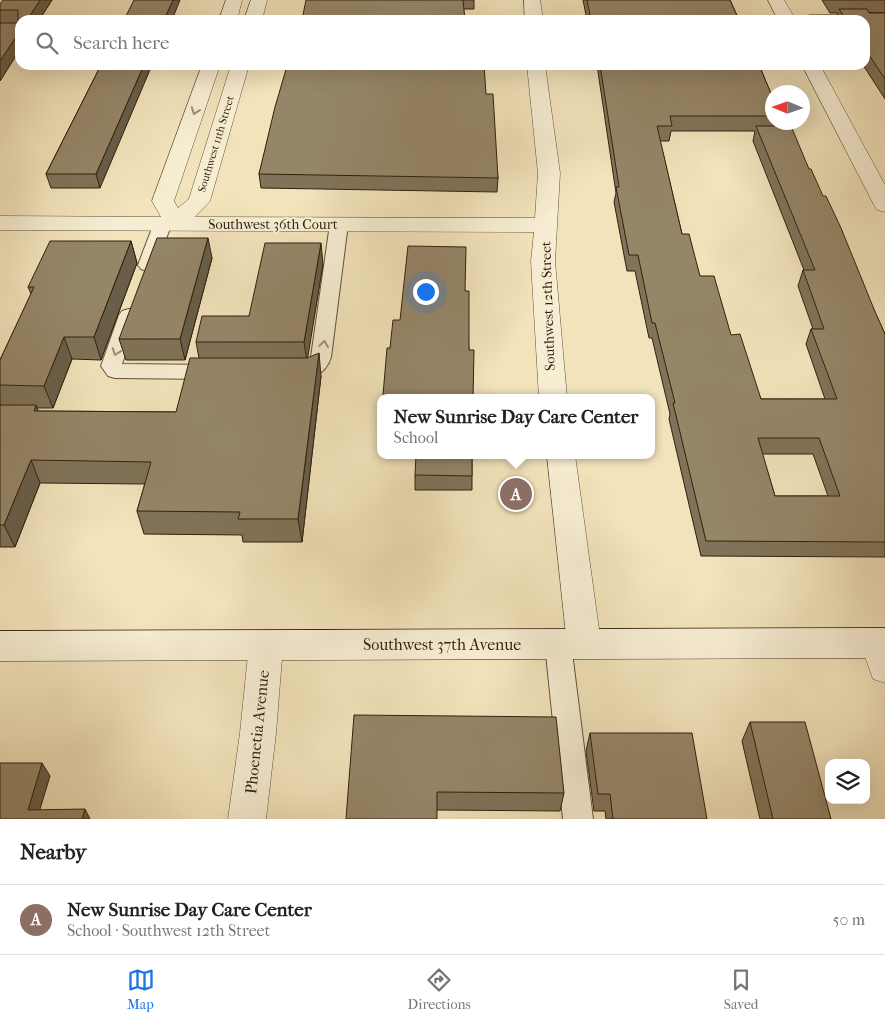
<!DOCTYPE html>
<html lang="en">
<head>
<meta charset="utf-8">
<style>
	body { margin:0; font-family:"IM FELL French Canon",serif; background:#f2f2f2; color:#222 }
	.controls { position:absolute; right:15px; bottom:15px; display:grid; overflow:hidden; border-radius:10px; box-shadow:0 5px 20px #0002 }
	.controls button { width:45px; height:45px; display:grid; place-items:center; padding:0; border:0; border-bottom:1px solid #e0e0e0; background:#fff; color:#222; font:25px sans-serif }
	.compass { position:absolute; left:765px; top:85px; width:45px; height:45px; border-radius:50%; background:#fff; box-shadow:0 5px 20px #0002; rotate:272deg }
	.you { position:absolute; left:425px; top:291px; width:18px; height:18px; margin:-12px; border:4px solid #fff; border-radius:50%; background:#1a73e8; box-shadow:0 0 0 8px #1a73e833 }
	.badge { display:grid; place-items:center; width:32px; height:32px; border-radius:50%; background:#1a73e8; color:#fff; font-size:16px; font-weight:700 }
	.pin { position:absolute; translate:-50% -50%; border:2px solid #fff; box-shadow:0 1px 5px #0006 }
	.popup { position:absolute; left:377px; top:394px; width:278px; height:65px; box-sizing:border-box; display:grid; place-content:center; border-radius:10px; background:#fff; filter:drop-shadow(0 1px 4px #0005); font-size:16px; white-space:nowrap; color:#767676 }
	.popup b { font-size:19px; color:#222 }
	.popup::after { content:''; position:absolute; left:50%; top:100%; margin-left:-10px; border:10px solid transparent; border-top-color:#fff }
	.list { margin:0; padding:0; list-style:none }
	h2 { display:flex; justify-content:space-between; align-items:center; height:65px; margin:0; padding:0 20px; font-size:21px }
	h2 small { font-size:16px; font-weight:400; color:#767676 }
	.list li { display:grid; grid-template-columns:32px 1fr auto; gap:15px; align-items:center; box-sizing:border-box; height:70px; padding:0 20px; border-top:1px solid #e0e0e0 }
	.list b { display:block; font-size:19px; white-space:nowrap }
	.list p { margin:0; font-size:16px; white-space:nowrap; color:#767676 }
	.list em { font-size:16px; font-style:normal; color:#767676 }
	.icon { flex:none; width:28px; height:28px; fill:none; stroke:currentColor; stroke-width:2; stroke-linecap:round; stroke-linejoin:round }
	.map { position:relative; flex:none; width:885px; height:819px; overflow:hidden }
	.search { position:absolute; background:#fff; box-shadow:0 5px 20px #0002; left:15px; right:15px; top:15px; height:55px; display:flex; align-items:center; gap:12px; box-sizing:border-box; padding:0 18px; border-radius:15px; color:#767676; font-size:19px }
	.sheet { height:135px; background:#fff }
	nav { display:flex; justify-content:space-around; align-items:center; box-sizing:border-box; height:70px; border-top:1px solid #e0e0e0; background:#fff; font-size:14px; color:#767676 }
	nav a { display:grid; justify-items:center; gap:2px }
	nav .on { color:#1a73e8 }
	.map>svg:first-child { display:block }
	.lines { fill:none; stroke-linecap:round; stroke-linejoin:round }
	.lane-casing { stroke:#605239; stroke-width:2 }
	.street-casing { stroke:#605239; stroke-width:1 }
	.secondary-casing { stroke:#30210e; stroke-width:1 }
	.lane { fill:#f7edd3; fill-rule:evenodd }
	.street { fill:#f7edd3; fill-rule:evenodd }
	.secondary { fill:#f7edd3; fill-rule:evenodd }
	.wall { fill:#807359; stroke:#30210e; fill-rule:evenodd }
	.shaded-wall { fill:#685e49; stroke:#30210e }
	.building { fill:#958668; stroke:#30210e; fill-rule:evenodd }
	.oneway { stroke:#9d917a }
	.labels { text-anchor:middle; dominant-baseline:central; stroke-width:4; stroke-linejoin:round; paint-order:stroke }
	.far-street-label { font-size:11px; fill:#30210e; stroke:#f7edd3 }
	.street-label { font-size:14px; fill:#30210e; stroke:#f7edd3 }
	.near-street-label { font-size:16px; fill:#30210e; stroke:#f7edd3 }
</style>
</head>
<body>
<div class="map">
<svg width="885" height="819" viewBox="0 0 885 819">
	<rect width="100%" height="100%" fill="#f2e3bb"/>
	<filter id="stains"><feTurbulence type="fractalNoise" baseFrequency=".004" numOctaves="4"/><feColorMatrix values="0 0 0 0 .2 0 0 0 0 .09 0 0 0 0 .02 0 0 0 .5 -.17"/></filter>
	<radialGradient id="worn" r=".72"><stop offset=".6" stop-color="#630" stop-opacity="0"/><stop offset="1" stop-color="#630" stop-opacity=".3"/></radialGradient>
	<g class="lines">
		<!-- lane casing -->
		<g class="lane-casing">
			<g id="lane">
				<path d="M163,218L169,219L172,223L156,265L153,269L147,271L141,269L138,265L154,223L157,219Z"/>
				<path d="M339,219L345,220L348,224L331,357C325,377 307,382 288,377L285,372L288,367L306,365L311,357L330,224L333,220Z"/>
				<path d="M129,309L136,311L139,315L122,364L214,365L221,367L224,372L221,377L214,379L115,378L108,376L101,366L119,315L122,311Z"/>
				<path d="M558,633L567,636L571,644L593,819H563L545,644L549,636Z"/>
			</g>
		</g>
		<!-- street casing -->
		<g class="street-casing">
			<g id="street">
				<path d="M226,0H242L237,20H219Z"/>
				<path d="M251,0H267L262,20H244Z"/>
				<path d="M524,0H540L543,20H525Z"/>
				<path d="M768,0H784L796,20H778Z"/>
				<path d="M885,14V24H865V20H801L804,16L810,15Z"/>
				<path d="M202,65H220L174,201L178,208L189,199L231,65H249L210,201L195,217L535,218L538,173L527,65H545L560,173L555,261L567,398H539L531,261L534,232L0,230V216L161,217L152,201Z"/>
				<path d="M802,65H820L885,185V212L877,210L874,205Z"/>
				<path d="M547,455H575L601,644L596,654L584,659L572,654L567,644Z"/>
				<path d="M877,628L885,631V683L873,679L860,643L865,633Z"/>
				<path d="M266,630L278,635L283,645L276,733L266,819H228L240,733L249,645L254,635Z"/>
			</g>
		</g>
		<!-- secondary casing -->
		<g class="secondary-casing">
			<path id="secondary" d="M885,628V658L0,661V631Z"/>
		</g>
		<!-- lane -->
		<use href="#lane" class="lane"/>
		<!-- street -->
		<use href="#street" class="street"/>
		<!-- secondary -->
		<use href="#secondary" class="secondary"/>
	</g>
	<!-- wall -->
	<g class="wall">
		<path d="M52,0L39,20H20V49L0,81V4Z"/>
		<path d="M306,0H474V9H464Z"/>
		<path d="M583,0H730L739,20H587Z"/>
		<path d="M822,0H885V13H869H885V99L863,65H865V20H836L838,13H830Z"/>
		<path d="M101,65L100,188H51L46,174Z"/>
		<path d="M597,65H759L772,96V122H780L779,126L809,169L885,334V557L701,556L669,419L670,414L652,338H649L635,271H627L614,202L616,193ZM671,131H755L753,141L804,270H803L798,286L813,329H811L806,344L825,399H761L731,335L700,276L682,234L660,141H669ZM762,454H813L828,496H775Z"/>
		<path d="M290,66L486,94L498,178L497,192L261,188L259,174Z"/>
		<path d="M131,241L137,263L101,360L72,359L53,408H37L38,411L176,412L199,358L196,342L249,316L323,264L307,358L321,376L302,542H243L242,535L144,534L137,511L145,484L40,483L15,547H0V360L31,294L28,287Z"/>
		<path d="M212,258L185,360H126L119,339Z"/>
		<path d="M465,291L469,350L473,398H383L390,348L400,320Z"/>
		<path d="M472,455V490H415V475Z"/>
		<path d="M354,715L564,793L560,811L437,810Z"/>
		<path d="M750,722L831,819H760L742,741Z"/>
		<path d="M590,733L707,819H606L605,811H594L586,751Z"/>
	</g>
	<!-- shaded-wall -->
	<g class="shaded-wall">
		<path d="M40,0H52L39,20H27Z"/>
		<path d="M173,0H180L172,20H164Z"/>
		<path d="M20,31V49L0,81V61Z"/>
		<path d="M144,65H152L100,188L96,174Z"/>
		<path d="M208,238L212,258L185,360L180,339Z"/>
		<path d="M131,241L137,263L101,360L94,337Z"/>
		<path d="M321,243L323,264L307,362L304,342Z"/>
		<path d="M64,337L72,359L53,408L44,386Z"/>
		<path d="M319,353L321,376L302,542L298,519Z"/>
		<path d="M36,405L45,428L34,411Z"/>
		<path d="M31,460L40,483L15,547L4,525Z"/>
		<path d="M42,763L50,776L37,819L28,810Z"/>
		<path d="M85,809L90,819H82Z"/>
	</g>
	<!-- building -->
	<g class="building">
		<path d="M3,0H40L27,20H20V31L0,61V23H18V10H0V4Z"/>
		<path d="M134,0H173L164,20H124Z"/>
		<path d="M306,0H463L465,20H302Z"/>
		<path d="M587,0H730L739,20H591Z"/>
		<path d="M839,9H867L869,13H885V79L865,49V20H846Z"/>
		<path d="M101,65H144L96,174H46Z"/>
		<path d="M291,65H484L486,94H493L498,178L259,174L275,107L287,66H290Z"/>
		<path d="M600,65H759L772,96V116H670L672,126H657L682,234H689L700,276H714L731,335L740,334L761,399H837L811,329H824L803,270H815L756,126H791L809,169H811L823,196H826L841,228L876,314L885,334V542L706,541L673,403H675L655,323H652L638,255H629L616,187H619ZM758,438H819L840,496H775Z"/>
		<path d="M157,238H208L180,339H119Z"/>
		<path d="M50,241H131L94,337H64L44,386L0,385V360L34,287H28Z"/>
		<path d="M265,243H321L304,342H196L202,316H249Z"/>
		<path d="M408,246L466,247L465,291H469V350H474L473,398H418L419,396L383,395L387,348H390L393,320H400Z"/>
		<path d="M319,353L298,519H238L240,512L137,511L151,462L31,460L4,525H0V405H36L34,411L176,412L190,358H307Z"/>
		<path d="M416,455H472V476L415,475Z"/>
		<path d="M354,715L556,717L564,793L437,792V819H346Z"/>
		<path d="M750,722H805L831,819H773Z"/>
		<path d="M590,733H692L707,819H613L610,794H598Z"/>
		<path d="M0,763H42L28,810L85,809L82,819H0Z"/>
	</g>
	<!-- one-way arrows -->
	<defs><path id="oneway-chevron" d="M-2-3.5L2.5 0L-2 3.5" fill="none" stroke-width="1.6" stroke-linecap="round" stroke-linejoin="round" transform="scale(1.25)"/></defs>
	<g class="oneway">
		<use href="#oneway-chevron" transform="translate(195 111) rotate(110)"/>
		<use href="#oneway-chevron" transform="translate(324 344) rotate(-82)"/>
		<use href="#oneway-chevron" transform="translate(116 352) rotate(110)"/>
	</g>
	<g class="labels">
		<!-- far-street labels -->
		<g class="far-street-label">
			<text transform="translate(216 144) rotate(-73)">Southwest 11th Street</text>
		</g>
		<!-- street labels -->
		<g class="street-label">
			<text x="273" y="224">Southwest 36th Court</text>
			<text transform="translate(548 306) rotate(-92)">Southwest 12th Street</text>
		</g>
		<!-- near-street labels -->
		<g class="near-street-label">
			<text x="442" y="644">Southwest 37th Avenue</text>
			<text transform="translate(257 732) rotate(-84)">Phoenetia Avenue</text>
		</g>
	</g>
	<rect width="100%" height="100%" filter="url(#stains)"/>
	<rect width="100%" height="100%" fill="url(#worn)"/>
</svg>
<div class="controls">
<button><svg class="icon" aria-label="layers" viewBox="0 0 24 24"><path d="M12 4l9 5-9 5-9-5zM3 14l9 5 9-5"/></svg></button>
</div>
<svg class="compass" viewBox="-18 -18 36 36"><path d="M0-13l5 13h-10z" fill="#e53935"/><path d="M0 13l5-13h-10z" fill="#767676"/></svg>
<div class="you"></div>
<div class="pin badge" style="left:516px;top:494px;background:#8d6e63">A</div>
<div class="popup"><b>New Sunrise Day Care Center</b>School</div>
<div class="search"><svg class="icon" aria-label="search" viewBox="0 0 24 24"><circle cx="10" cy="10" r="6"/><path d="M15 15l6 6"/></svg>Search here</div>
</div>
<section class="sheet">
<h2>Nearby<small></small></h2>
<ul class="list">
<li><span class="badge" style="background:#8d6e63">A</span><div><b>New Sunrise Day Care Center</b><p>School · Southwest 12th Street</p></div><em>50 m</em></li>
</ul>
</section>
<nav>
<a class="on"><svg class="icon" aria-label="map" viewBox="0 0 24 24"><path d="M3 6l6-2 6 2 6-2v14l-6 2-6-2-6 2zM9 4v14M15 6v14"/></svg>Map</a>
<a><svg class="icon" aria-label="directions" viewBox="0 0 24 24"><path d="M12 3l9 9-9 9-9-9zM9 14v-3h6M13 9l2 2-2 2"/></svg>Directions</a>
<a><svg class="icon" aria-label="saved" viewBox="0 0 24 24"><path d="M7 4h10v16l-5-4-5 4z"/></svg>Saved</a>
</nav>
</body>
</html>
